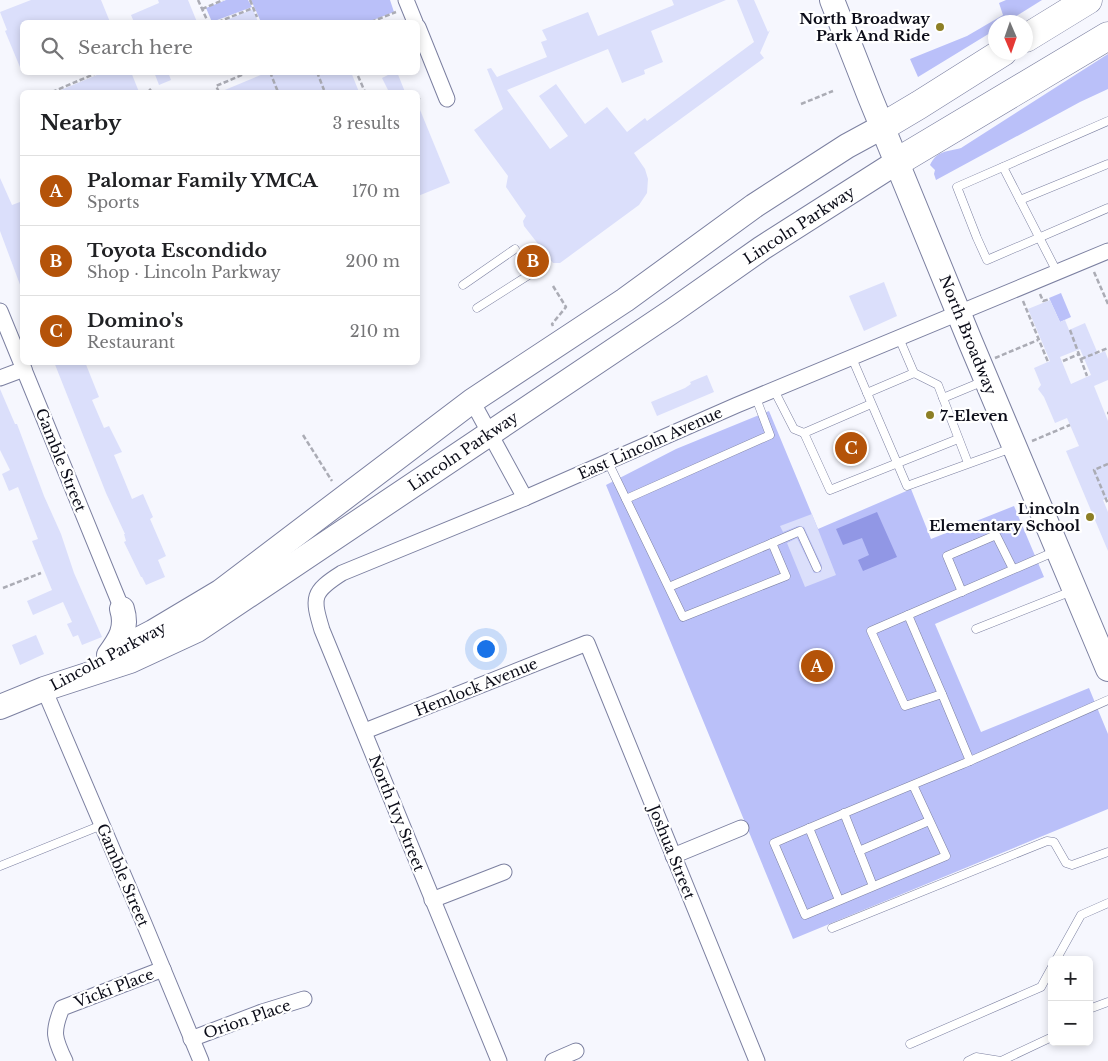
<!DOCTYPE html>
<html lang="en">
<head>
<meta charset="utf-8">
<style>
	body { margin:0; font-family:"Libre Baskerville",serif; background:#f2f2f2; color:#202124 }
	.controls { position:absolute; right:15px; bottom:15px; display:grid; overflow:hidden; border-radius:8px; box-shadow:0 2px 8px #0003 }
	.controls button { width:45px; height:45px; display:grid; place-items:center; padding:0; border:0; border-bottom:1px solid #e0e0e0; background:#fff; color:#202124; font:25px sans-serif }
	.compass { position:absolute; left:988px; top:15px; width:45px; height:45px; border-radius:50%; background:#fff; box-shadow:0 2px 8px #0003; rotate:178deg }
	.you { position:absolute; left:485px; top:648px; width:18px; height:18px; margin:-12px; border:4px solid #fff; border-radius:50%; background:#1a73e8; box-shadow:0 0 0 8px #1a73e833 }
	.badge { display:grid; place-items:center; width:32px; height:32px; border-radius:50%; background:#b45309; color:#fff; font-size:16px; font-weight:700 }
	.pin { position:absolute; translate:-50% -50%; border:2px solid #fff; box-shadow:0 1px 5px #0006 }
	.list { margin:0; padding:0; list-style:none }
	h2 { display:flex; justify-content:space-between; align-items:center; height:65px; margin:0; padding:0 20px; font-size:21px }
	h2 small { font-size:16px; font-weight:400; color:#757577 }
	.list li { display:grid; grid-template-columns:32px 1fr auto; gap:15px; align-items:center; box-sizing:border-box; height:70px; padding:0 20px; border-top:1px solid #e0e0e0 }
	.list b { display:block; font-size:19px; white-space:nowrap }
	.list p { margin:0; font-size:16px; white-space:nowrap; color:#757577 }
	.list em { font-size:16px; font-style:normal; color:#757577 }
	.icon { flex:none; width:28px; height:28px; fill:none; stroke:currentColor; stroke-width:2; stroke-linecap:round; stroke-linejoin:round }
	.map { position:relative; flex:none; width:1108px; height:1061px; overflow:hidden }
	.search { position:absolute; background:#fff; box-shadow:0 2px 8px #0003; left:20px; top:20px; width:400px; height:55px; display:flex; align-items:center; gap:12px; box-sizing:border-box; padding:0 18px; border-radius:8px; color:#757577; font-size:19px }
	.panel { position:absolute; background:#fff; box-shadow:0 2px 8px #0003; left:20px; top:90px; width:400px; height:275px; border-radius:8px }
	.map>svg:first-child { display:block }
	.green { fill:#bac0f9 }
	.water { fill:#9197e5 }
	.building { fill:#dbdffb; fill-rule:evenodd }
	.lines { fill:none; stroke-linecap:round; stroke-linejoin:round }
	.lane-casing { stroke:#7c80a1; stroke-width:9 }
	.street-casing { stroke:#7c80a1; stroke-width:17 }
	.primary-casing { stroke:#7c80a1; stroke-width:26 }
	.highway-casing { stroke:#7c80a1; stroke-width:29 }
	.path { stroke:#abacb5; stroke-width:2.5; stroke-dasharray:5 2.5; stroke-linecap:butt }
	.lane { stroke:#fff; stroke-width:8 }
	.street { stroke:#fff; stroke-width:15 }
	.primary { stroke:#fff; stroke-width:24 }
	.highway { stroke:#fff; stroke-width:28 }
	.poi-dot { fill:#8d7f25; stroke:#fff; stroke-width:2 }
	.labels { text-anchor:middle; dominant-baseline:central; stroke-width:4.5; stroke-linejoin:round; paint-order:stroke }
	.poi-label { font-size:15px; font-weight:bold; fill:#0c0d19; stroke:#fff; text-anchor:end }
	.street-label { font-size:15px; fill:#0c0d19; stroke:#fff }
</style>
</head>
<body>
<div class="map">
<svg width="1108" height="1061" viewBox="0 0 1108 1061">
	<rect width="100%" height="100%" fill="#f6f7fe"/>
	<!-- green -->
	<g class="green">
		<path d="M226,0H248L252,7L212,22L206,8Z"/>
		<path d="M251,0H390L394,12L368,22H261Z"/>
		<path d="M1006,0H1042L1007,22H996L995,30L918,77L910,59L967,36L1003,15L999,3Z"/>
		<path d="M1108,54V89L1080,102L936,180L934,174L935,170L930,165C937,150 947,152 961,148Z"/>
		<path d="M1061,293L1071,317L1060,322L1049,298Z"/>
		<path d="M769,411L818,529L911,489L931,539L1014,506L1044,577L935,624L981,732L1089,688L1108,734V809L793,939L606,485L676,449Z"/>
	</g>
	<!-- water -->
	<path class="water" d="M877,512L897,557L863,571L858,560L869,555L862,538L843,545L836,529Z"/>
	<!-- building -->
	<g class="building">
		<path d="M31,0H101L110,22H22V72L5,31L7,30L0,12Z"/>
		<path d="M158,0H188L197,22H134L131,15L159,3Z"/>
		<path d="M672,0H726L651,31L663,62L644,70L645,74L622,83L608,49L507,90L550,149L568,136L539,96L556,84L585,124L607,107L627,132L645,118L647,121L754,42L737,0H754L768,32L770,30L760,53L764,58L634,153L645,169L648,179L647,193L639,205L560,263H553L524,226L523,221L526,216L506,187L508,176L474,130L503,109L487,69L491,68L497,77L547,57L541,42L547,40L542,30L588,12L598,36L674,5Z"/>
		<path d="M253,9L258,22H222Z"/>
		<path d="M104,72H131L139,92H56Z"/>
		<path d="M154,72H168L171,80L159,85Z"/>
		<path d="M268,72H351L359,92H220Z"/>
		<path d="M394,72H397L405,92H389L382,78Z"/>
		<path d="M418,105L450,183L418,196Z"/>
		<path d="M0,178L12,205L20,202L22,209V290L0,231Z"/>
		<path d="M884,282L897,316L864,331L849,296Z"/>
		<path d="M1050,300L1060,322L1065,320L1069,330L1085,323L1098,354L1105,351L1108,359V380L1094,386L1108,421V498L1103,500L1108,512V551L1066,451L1079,446L1067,418L1055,423L1044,397L1038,389L1041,385L1034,368L1050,361L1028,309ZM1080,349L1091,375L1071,384L1060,357Z"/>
		<path d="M54,362H85L99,397L92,400L104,428L109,426L122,452L114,455L132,499L143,494L153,517L150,519L166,556L158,560L165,577L146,585L142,577H141L124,542L126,541L124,534H125L106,493Z"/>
		<path d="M707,375L714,392L657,416L651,402L685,388L691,384L690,382Z"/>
		<path d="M0,389L15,424H17L44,496L61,534L74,573L102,637L82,645L78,635L73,637L67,624L72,622L63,602L33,615L27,601L52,590L32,541L38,539L18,487L9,491L2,474L10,470L0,450Z"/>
		<path d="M812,514L836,575L805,587L787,543L797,538L814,573L821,572L822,566L804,527L798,526L783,532L780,526Z"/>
		<path d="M36,635L44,654L20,665L12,645Z"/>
	</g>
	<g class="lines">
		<!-- lane casing -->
		<g class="lane-casing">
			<g id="lane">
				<path d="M1108,121L957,187L977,238L987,260L1108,208"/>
				<path d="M1003,167L1057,272"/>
				<path d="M1020,200L1108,164"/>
				<path d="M463,285L515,249"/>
				<path d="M477,308L532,273"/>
				<path d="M899,338L914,373L938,385L968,463"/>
				<path d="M852,358L907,486L1012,448"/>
				<path d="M774,390L794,429L804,433L871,404"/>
				<path d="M867,393L914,373"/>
				<path d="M943,398L984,381"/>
				<path d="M804,433L830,490L958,439"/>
				<path d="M608,462L683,617L786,576L772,543L669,587"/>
				<path d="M626,499L770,435L756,398"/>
				<path d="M772,543L800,531L817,568"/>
				<path d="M1056,551L871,631L905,706L942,694L970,761L1108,700"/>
				<path d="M962,592L947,556L996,535L1013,569"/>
				<path d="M908,615L942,694"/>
				<path d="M976,629L1072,591"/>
				<path d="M913,785L946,856L805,915L774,843C839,815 905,788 970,761"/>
				<path d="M844,813L873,886"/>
				<path d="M809,828L839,900"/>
				<path d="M859,851L929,821"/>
				<path d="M0,866L102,825"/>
				<path d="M832,928L1047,841L1054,842L1066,863L1072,865L1108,852"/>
				<path d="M1056,960L1081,915L1108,903"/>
				<path d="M1089,1009L1108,1002"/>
				<path d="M910,1044L1041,987L1052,967"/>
				<path d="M968,1061L976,1057L1001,1061L1052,1037"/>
			</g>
		</g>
		<!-- street casing -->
		<g class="street-casing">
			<g id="street">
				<path d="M406,0L415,22"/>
				<path d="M418,27L447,99"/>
				<path d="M0,311L122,609"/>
				<path d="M0,378L24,369"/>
				<path d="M472,401L525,498"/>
				<path d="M44,689L143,921L201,1061"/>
				<path d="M365,731L587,643L757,1061"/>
				<path d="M673,856L741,828"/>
				<path d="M432,900L504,872"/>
				<path d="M191,1039L262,1012L304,999"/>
				<path d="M65,1061C54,1038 52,1032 62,1008L163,969"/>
				<path d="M499,1061L322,630C312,597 312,592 342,573L525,498L737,405L1108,251"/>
				<path d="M553,1061L576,1051"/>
			</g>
		</g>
		<!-- primary casing -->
		<g class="primary-casing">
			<g id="primary">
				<path d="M832,0L870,97L970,341L1108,669"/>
				<path d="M126,646L153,632L220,592L472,401L625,300L754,206L847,146L882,127"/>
				<path d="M109,655C120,640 128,628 122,609"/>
				<path d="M0,707L44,689L130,661L197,630L671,312L762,248L897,162"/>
			</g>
		</g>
		<!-- highway casing -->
		<g class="highway-casing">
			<g id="highway">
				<path d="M1026,38L1088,0"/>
				<path d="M882,127L919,105L1003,52"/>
				<path d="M897,162L1108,36"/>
			</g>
		</g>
		<!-- path -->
		<g class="path">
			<path d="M198,0L208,22"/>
			<path d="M250,0L257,17"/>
			<path d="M202,9L223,0"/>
			<path d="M218,22L253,8"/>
			<path d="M371,22L396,12"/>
			<path d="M270,72L278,92"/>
			<path d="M317,72L324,90"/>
			<path d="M364,72V73"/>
			<path d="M358,76L365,92"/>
			<path d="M52,92L99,72"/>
			<path d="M148,92L151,89"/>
			<path d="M219,92L216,86L249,72"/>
			<path d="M418,99L420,98"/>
			<path d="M801,104L833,91"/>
			<path d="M1094,272L1108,304"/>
			<path d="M553,286L566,307L552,324L553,326"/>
			<path d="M1040,294L1043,301L1050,299"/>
			<path d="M1023,301L1048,362"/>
			<path d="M1070,330L1087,376"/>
			<path d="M995,358L1038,340"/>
			<path d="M1081,359L1108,348"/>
			<path d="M1063,361L1079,354"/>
			<path d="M1107,413H1108"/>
			<path d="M303,435L332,481"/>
			<path d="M1032,441L1070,425"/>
			<path d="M1108,464L1094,470L1108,504"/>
			<path d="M3,588L41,573"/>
		</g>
		<!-- lane -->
		<use href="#lane" class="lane"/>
		<!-- street -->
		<use href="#street" class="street"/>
		<!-- primary -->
		<use href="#primary" class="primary"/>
		<!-- highway -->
		<use href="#highway" class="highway"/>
	</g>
	<!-- markers -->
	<g class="poi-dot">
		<circle cx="940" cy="27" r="5"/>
		<circle cx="930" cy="415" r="5"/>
		<circle cx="1090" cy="517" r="5"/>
	</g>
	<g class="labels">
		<!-- poi labels -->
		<g class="poi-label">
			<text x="930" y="18">North Broadway<tspan x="930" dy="17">Park And Ride</tspan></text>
			<text x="940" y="415" text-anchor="start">7-Eleven</text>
			<text x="1080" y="508">Lincoln<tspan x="1080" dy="17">Elementary School</tspan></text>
		</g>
		<!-- street labels -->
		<g class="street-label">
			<text transform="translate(799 225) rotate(-33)">Lincoln Parkway</text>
			<text transform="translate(968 335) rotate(68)">North Broadway</text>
			<text transform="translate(650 443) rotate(-24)">East Lincoln Avenue</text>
			<text transform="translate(463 451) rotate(-34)">Lincoln Parkway</text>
			<text transform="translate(61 460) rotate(68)">Gamble Street</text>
			<text transform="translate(108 656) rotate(-28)">Lincoln Parkway</text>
			<text transform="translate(476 687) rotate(-22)">Hemlock Avenue</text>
			<text transform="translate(397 813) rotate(68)">North Ivy Street</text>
			<text transform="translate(672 852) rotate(68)">Joshua Street</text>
			<text transform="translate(123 875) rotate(67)">Gamble Street</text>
			<text transform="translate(114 988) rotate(-21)">Vicki Place</text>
			<text transform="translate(247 1019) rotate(-19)">Orion Place</text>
		</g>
	</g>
</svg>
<div class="controls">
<button>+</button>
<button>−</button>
</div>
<svg class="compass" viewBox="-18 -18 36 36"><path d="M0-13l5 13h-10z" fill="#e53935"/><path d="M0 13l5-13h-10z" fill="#757577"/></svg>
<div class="you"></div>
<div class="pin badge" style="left:817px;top:666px">A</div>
<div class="pin badge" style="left:533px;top:261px">B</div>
<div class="pin badge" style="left:851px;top:448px">C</div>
<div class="search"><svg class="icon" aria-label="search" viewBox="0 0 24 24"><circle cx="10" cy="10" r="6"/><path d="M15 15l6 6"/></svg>Search here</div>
<section class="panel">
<h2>Nearby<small>3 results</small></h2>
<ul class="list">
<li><span class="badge">A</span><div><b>Palomar Family YMCA</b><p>Sports</p></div><em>170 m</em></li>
<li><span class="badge">B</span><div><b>Toyota Escondido</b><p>Shop · Lincoln Parkway</p></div><em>200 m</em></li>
<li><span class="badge">C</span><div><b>Domino's</b><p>Restaurant</p></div><em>210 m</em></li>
</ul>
</section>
</div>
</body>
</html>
